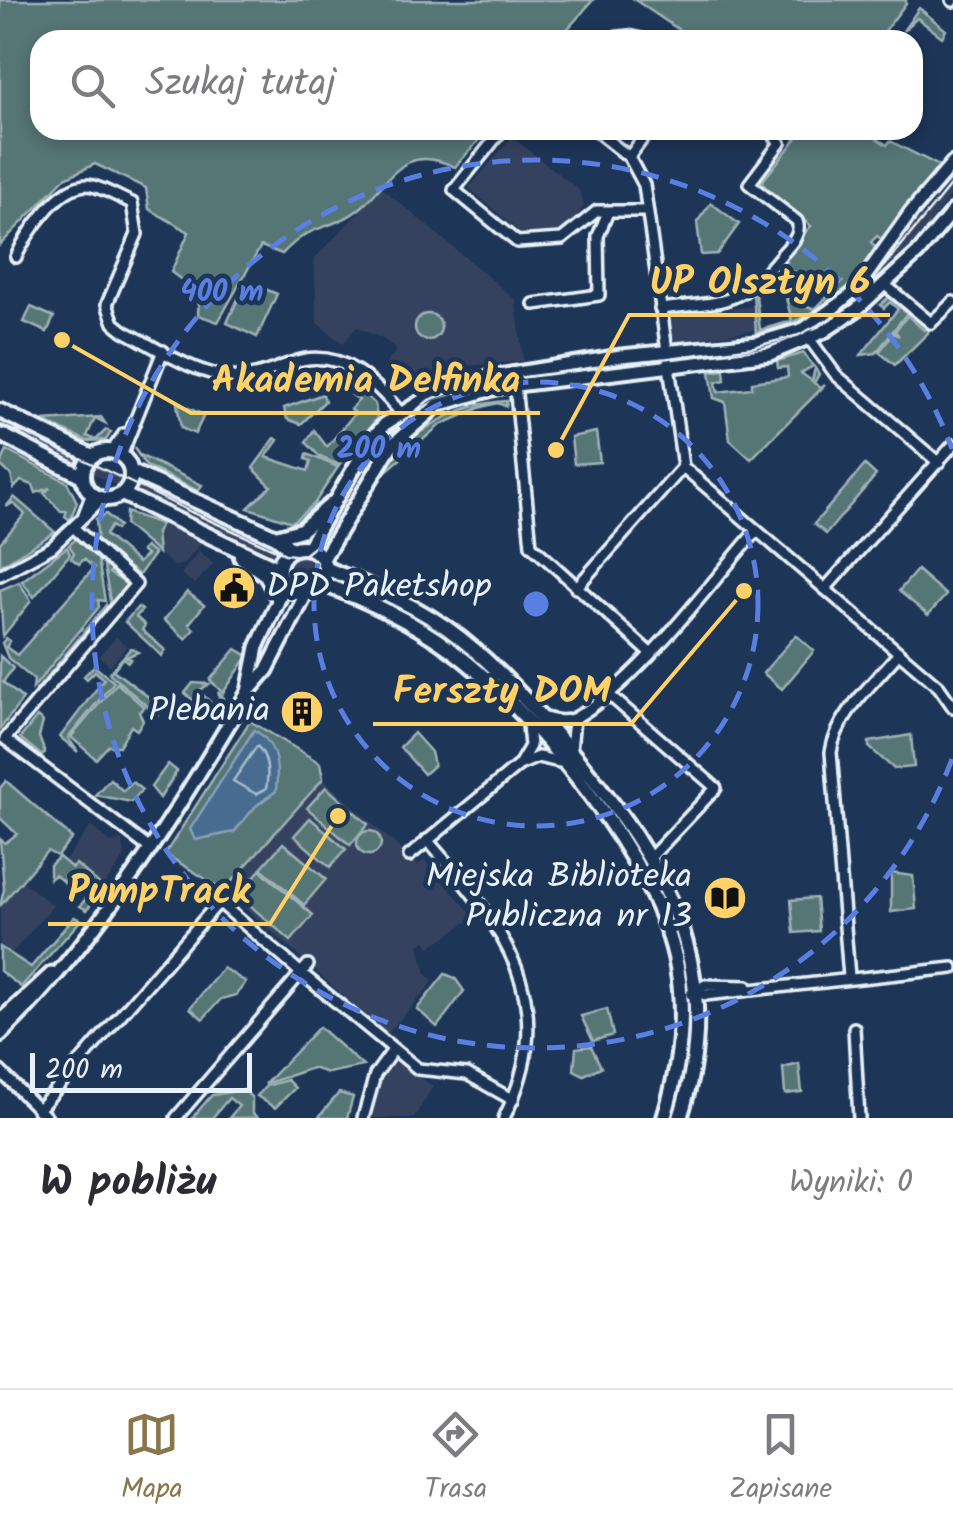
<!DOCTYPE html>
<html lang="pl">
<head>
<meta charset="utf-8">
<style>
	body { margin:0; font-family:Kalam,sans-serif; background:#f2f2f3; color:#2b2b33 }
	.scale { position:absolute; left:30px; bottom:25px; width:222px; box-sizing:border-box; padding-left:10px; border:5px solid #e8f1f8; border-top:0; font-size:28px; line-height:35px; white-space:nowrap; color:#e8f1f8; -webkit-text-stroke:8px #1d3557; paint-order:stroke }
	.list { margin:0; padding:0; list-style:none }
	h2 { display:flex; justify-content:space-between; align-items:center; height:130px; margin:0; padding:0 40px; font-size:42px }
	h2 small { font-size:32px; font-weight:400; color:#7c7c81 }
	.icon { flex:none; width:55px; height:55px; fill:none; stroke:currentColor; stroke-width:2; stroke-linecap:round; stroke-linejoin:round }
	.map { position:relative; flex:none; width:953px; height:1118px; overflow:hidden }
	.search { position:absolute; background:#fff; box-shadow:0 5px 15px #0003; left:30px; right:30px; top:30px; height:110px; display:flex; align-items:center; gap:25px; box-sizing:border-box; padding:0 35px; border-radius:30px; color:#7c7c81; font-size:38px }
	.sheet { height:270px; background:#fff }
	nav { display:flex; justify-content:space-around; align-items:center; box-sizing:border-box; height:140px; border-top:2px solid #e1e1e2; background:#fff; font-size:28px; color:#7c7c81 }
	nav a { display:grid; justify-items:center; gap:5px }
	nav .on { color:#8a764a }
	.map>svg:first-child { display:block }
	.built { fill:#34435f }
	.green { fill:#567574; stroke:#9fb3b6; stroke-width:2.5 }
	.water { fill:#476c8f; stroke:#87a1b9; stroke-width:2.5 }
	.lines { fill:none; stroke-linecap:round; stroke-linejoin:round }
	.shore { stroke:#a8bcce; stroke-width:2.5 }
	.minor-casing { stroke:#e8f1f8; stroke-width:16 }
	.tertiary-casing { stroke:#e8f1f8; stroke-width:19 }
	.secondary-casing { stroke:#e8f1f8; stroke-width:20 }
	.minor { stroke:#1d3557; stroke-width:9 }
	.tertiary { stroke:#1d3557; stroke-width:11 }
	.secondary { stroke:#1d3557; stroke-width:12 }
	.tram { stroke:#e8f1f8; stroke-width:2.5 }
	.ring { fill:none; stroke:#5a7fe2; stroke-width:5; stroke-dasharray:18 12 }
	.labels { text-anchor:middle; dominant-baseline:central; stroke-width:9; stroke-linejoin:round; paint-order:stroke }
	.poi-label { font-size:35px; fill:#e8f1f8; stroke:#1d3557; text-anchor:end }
	.centre { fill:#5a7fe2; stroke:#1d3557; stroke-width:5 }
	.ring-label { font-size:30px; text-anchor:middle; font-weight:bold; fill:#5a7fe2; stroke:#1d3557; stroke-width:9; stroke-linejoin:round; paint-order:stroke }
	.leader { fill:none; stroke:#ffd166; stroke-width:4 }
	.callout-dot { fill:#ffd166; stroke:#1d3557; stroke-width:4 }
	.callout-label { font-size:38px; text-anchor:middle; font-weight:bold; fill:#ffd166; stroke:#1d3557; stroke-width:9; stroke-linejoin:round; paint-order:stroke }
</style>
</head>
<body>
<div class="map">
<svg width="953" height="1118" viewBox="0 0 953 1118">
	<rect width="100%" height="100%" fill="#1d3557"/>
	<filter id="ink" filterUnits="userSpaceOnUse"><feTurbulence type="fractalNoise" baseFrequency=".01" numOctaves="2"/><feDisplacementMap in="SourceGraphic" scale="20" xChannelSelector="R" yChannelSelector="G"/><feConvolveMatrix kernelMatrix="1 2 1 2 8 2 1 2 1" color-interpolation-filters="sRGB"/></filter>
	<g filter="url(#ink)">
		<!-- built -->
		<g class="built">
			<path d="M512,137L579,190L584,205L566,234L520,232L469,188Z"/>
			<path d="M948,173L951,175L921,214L924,216L953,179V192L930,222L933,223L953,199V204L936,226L842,319L810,331L873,280Z"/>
			<path d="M382,188L516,300L523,361L444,368L411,388L385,365L397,350L383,339L357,327L343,344L317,323L314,259Z"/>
			<path d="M752,306L755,330L673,342L670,318Z"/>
			<path d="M398,418L400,430L368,468L323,550L316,544L369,452Z"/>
			<path d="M0,426L29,431L83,459L78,466L0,430Z"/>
			<path d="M90,462L129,482L124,489L84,469Z"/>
			<path d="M139,485L258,540L282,548L274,560L266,552L134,495Z"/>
			<path d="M161,524L201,543L182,565L174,566L158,553L155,534Z"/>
			<path d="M199,551L213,564L195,584L181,574Z"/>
			<path d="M307,552L317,561L302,587L297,586L290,582L282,563L292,554Z"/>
			<path d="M116,637L127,646L110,666L99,656Z"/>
			<path d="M323,779L418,865L424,860L474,917L430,947L425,941L419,945L426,974L434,981L387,1034L224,890Z"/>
			<path d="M91,826L111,843L122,840L125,856L103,887L77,865L72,869L64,862Z"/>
			<path d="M21,880L53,906L10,955L0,947V906Z"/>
			<path d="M395,1062L433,1086L414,1118H369L377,1088Z"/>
		</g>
		<!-- green -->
		<g class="green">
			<path d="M0,0H593L558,40H40V130H488L455,167C392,137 388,199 343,219C313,233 309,227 282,254L261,246L218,322L198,315L199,293L171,272L189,232L149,209L146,188L95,164L65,178L0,245Z"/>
			<path d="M635,0H906V3L878,40H694Z"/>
			<path d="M919,8L946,30L942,37L917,18L903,31Z"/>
			<path d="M803,130H864L887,145L890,141L939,166L881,239L877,236L871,242L875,247C858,294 802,324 756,333L753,293L760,294L756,296L760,330L792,321L786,298L815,309L842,282L776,268L780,260L786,261L782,257L811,226L761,183Z"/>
			<path d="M711,203L739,224L717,254L701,255L697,222Z"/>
			<path d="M246,281L277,294L257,337L227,323Z"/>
			<path d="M889,297L907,313L876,353L861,355L898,309L890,302L884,308L880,305Z"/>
			<path d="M31,307L54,317L47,332L24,322Z"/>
			<path d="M911,311L908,316L924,330L929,326L928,333L895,365L879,352L894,333L899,336L895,331Z"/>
			<circle cx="428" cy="327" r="13"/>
			<path d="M804,353L813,366L801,373L812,381L815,368L819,374L814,383L821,388L825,385L751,459L730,440L725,402L714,398L710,372L724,370L725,380L716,382L718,392L752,388V382L788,377L787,367L778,368L777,361Z"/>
			<path d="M358,388L375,404L377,418L339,465L320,457L306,442L314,430L327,447L355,413L351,409L359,400L352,395Z"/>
			<path d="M323,394L325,401L301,424L287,419L284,408Z"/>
			<path d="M507,401L506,406L497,403L479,408L440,425L384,473C407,431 460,403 507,401Z"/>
			<path d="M177,403L204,415L195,434L181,428Z"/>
			<path d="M101,417L105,423L95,418L87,436L96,440L106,430L111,432L106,440L87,441L43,421Z"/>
			<path d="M596,432L600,462L574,464L571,437Z"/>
			<path d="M275,438L278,440L266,457L308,471L311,461L306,459L307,454L338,467L314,504L292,522L248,508L271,486L253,468Z"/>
			<path d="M134,448L139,455L202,485L198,491L146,466Z"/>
			<path d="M7,451L67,482L77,502L70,520L65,516L67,511H61L44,493L50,488L36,493L33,485L21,481L14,488L11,475L0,465Z"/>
			<path d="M865,465L876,475L826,534L814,524Z"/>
			<path d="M14,497L55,532L0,566V543L25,514L13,503L6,507Z"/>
			<path d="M126,512L161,524L156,533L158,553L125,525Z"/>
			<path d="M106,514L119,526L116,530L111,526L105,535L138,563L146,555L141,551L145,547L154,554L139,575L98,544L96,519Z"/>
			<path d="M76,539L98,559L105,601L98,600L99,607L33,688L34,680L8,658L2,643L6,638L10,641L6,647L17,655L94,568L84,559L79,564L71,558L74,553L69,545Z"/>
			<path d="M67,547L70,554L34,597L22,581Z"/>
			<path d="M103,560L112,569L109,573L128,585L111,607Z"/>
			<path d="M917,570L946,595L928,615L899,591Z"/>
			<path d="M19,582L31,601L3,636L0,590Z"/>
			<path d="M187,592L204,605L189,624L194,629L186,639L164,620Z"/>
			<path d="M106,605L107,611L39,692L36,690Z"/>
			<path d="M138,607L142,610L136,617L145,625L142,630L165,650L162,656L125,622Z"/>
			<path d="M796,635L814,651L782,689L763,673Z"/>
			<path d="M131,648L138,652L126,657L131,659L128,662L123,658L113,670L163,708L157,715L109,673Z"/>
			<path d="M236,649L248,656L223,693L210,680Z"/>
			<path d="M0,656L13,668L3,682L23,699L0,729Z"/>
			<path d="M94,666L114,682L68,738L78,752L60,737L104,679L95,671L87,679L84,676Z"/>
			<path d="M117,683L144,707L139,712L143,721L137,730L131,726L119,746H108L96,759L71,737Z"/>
			<path d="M193,683L209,684L199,691L213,705L220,698L218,692L224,698L210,717L185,693Z"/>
			<path d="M37,717L43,722L39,737L45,753L42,756L20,738Z"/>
			<path d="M250,721L320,763L323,779L224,890L165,854Z"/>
			<path d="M414,733L431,752L434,765L424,774L400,747Z"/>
			<path d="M911,735L914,767L894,769L869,747V742Z"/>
			<path d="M168,764L177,771L160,798L151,787Z"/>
			<path d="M110,779L123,791L132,782L142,790L131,802L95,795Z"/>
			<path d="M6,781L72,838L57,856L47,851L0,906L4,889L0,839L5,843L17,834L0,818V788Z"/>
			<path d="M326,787L368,824L350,845L307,808Z"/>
			<path d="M310,818L346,849L330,867L294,836Z"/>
			<circle cx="369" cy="843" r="12"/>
			<path d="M283,843L326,879L304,905L261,868Z"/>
			<path d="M59,857L72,868L76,864L103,887L87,910L80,906L92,891L74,875L66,884L55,875L50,879V865Z"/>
			<path d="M260,870L313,915L291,941L238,895Z"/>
			<path d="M891,873L913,876L916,909L891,912Z"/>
			<path d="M816,898L819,931L794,933L791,900Z"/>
			<path d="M74,917L81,920L21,987L0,971V947L31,967Z"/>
			<path d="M223,968L246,982L236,995L221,999L203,1019L190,1008Z"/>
			<path d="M445,974L455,978L464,991L437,1027L417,1009Z"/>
			<path d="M607,1009L613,1035L593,1041L581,1016Z"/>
			<path d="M319,1027L363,1066L328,1073L312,1068L265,1084Z"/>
			<path d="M591,1046L601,1067L584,1075L574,1070L576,1048Z"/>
			<path d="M799,1064L802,1092L785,1094L783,1068Z"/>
			<path d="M287,1080L295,1088L275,1108L257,1096L266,1086Z"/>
			<path d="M244,1090L252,1098V1113L258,1118H229L239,1106L229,1098L212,1118H192L212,1095Z"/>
			<path d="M339,1093L353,1097L347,1118H318Z"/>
		</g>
		<!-- water -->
		<path class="water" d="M254,730C277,742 279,767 276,791L256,806L234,832L195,840L190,829Z"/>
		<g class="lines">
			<!-- shore -->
			<path class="shore" d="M257,746C268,756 269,774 266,789L256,794L233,781Z"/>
			<!-- minor casing -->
			<g class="minor-casing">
				<g id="minor">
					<path d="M952,0L953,1"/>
					<path d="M593,40L629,36L645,40"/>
					<path d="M502,130L454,190L517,242L562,239L597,211H646"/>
					<path d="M595,130L629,157L644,185L683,467L939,687L953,707"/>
					<path d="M629,157L649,130"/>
					<path d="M16,257C26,235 58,185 87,185C101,186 119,198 132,203L137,234L107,304L114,323L124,331C157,348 194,374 231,377C252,379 271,370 291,363C344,344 378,386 411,425"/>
					<path d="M884,284L931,323L953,302"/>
					<path d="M534,304L599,295L598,236L608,212"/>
					<path d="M660,309C725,301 739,308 782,254C791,244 802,235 797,221L749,184L780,143L770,130"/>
					<path d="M805,333L836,375L939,463"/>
					<path d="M514,374L531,545L649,652"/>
					<path d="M111,452L124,434"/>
					<path d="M121,456L163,351"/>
					<path d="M84,514L92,493"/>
					<path d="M74,528L136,584L5,739L149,848"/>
					<path d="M0,575L52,547L103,498"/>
					<path d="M576,588L683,467"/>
					<path d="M825,589L953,445"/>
					<path d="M607,693L716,788L651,857"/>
					<path d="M545,718C555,721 565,723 575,718C637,683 708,586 756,531"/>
					<path d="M571,750L574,719"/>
					<path d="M520,763L530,746L528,725"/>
					<path d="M427,840C503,926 563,1001 504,1118"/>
					<path d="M409,856L519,765L538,757L560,762"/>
					<path d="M308,965L301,973L418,1069L467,1074L513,1100"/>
					<path d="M849,977L831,752C837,714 874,683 898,654"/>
					<path d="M694,990L705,995L953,968"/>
					<path d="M691,994L705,985L747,986"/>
					<path d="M854,1028L859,1118"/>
					<path d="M0,1071L47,1118"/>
					<path d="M38,1110L219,902L301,973L176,1118"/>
					<path d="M363,1118L375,1075L393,1050"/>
				</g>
			</g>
			<!-- tertiary casing -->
			<g class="tertiary-casing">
				<g id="tertiary">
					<path d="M308,547L371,439L385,424L428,397L474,380L621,356L757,343L804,329L853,294L911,212L953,163"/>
					<path d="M323,559L391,446L438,405L500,387L770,354L823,332L856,310L918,253L953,211"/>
					<path d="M248,692L257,647L285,586"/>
					<path d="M0,1021L52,973"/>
					<path d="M0,1035C101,937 176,812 248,692L267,670L307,592"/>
				</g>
			</g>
			<!-- secondary casing -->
			<g class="secondary-casing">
				<g id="secondary">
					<path d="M0,411L92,456"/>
					<path d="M0,434L80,475"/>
					<circle cx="107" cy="475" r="24"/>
					<path d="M134,473L276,537L291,549"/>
					<path d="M122,494L279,569"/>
					<path d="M276,537L301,530L334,502"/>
					<circle cx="302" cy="570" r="23"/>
					<path d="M241,557L266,575L278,598"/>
					<path d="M325,568C370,586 422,607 460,638C502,671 537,712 571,752C665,862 728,970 680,1118"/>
					<path d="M320,583C365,599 412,621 450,649C533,710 660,864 677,967C686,1018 679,1069 664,1118"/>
				</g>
			</g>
			<!-- minor -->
			<use href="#minor" class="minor"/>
			<!-- tertiary -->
			<use href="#tertiary" class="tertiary"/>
			<!-- secondary -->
			<use href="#secondary" class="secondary"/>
			<!-- tram -->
			<path class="tram" d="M0,428L31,434L191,512L285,554L302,556L320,542L378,443L429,400L477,383L754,347L799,335L833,317L866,289L953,182"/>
		</g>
	</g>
	<!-- distance rings -->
	<g class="ring">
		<circle cx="536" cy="604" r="222"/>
		<path d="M952 759A444 444 0 1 1 952 449"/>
	</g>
	<!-- icons -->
	<defs>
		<g id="civic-disc" transform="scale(2.25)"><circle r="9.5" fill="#ffd166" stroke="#1d3557"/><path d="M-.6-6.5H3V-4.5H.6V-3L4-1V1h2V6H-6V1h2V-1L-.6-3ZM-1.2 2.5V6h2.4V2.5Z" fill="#111"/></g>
		<g id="building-disc" transform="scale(2.25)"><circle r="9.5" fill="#ffd166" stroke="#1d3557"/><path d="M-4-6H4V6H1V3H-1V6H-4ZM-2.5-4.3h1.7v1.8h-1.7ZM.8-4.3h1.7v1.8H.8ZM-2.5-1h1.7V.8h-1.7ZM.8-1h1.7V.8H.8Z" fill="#111"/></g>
		<g id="library-disc" transform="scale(2.25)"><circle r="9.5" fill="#ffd166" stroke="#1d3557"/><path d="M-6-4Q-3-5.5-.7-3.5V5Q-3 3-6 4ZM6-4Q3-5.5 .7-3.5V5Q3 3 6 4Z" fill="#111"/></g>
	</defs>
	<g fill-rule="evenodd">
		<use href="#civic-disc" x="234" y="588"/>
		<use href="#building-disc" x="302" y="712"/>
		<use href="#library-disc" x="725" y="898"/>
	</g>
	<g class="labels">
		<!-- poi labels -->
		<g class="poi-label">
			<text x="266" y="588" text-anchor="start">DPD Paketshop</text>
			<text x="270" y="712">Plebania</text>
			<text x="692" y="878">Miejska Biblioteka<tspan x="692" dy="40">Publiczna nr 13</tspan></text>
		</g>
	</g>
	<circle cx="536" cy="604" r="15" class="centre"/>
	<g class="ring-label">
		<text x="222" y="301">400 m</text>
		<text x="379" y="458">200 m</text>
	</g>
	<!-- callouts -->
	<path class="leader" d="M556 450L629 315H890M62 340L191 413H540M744 591L631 724H373M338 816L270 924H48"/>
	<g class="callout-dot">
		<circle cx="556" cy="450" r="10"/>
		<circle cx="62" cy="340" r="10"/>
		<circle cx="744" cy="591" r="10"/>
		<circle cx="338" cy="816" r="10"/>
	</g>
	<g class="callout-label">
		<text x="760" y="294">UP Olsztyn 6</text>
		<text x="366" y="392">Akademia Delfinka</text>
		<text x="502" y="703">Ferszty DOM</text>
		<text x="159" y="903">PumpTrack</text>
	</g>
</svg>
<div class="scale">200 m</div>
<div class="search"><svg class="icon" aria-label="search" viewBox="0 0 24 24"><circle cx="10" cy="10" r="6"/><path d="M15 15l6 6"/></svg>Szukaj tutaj</div>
</div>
<section class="sheet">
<h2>W pobliżu<small>Wyniki: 0</small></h2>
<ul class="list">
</ul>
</section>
<nav>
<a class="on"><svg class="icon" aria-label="map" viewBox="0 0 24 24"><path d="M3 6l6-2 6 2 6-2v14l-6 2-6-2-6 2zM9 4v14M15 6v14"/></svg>Mapa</a>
<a><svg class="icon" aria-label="directions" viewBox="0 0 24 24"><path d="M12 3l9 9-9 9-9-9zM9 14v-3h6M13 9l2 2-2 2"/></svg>Trasa</a>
<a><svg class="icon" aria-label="saved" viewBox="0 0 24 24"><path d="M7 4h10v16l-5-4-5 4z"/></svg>Zapisane</a>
</nav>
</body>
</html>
